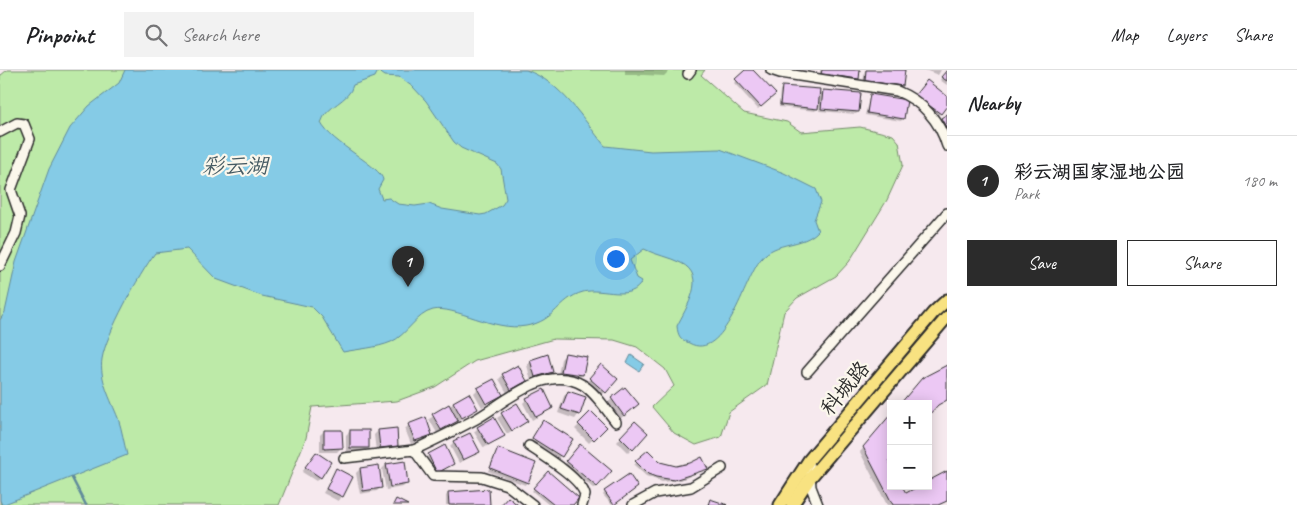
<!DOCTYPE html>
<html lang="en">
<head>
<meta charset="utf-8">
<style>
	body { margin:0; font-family:Caveat,"LXGW WenKai TC",sans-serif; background:#f2f2f2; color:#202124 }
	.controls { position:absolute; right:15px; bottom:15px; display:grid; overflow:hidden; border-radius:0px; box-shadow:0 2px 12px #0003 }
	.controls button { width:45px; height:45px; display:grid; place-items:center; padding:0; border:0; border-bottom:1px solid #e0e0e0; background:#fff; color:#202124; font:25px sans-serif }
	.you { position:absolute; left:615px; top:188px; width:18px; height:18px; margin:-12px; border:4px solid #fff; border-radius:50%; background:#1a73e8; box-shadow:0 0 0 8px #1a73e833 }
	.badge { display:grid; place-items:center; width:32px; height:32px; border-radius:50%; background:#2b2b2b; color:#fff; font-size:16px; font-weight:700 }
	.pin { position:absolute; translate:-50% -41px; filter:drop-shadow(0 1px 2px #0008) }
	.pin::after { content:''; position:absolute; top:26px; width:18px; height:15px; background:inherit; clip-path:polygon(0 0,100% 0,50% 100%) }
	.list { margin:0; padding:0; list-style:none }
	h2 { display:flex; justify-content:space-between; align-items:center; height:65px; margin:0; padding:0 20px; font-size:21px }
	h2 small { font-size:16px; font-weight:400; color:#757577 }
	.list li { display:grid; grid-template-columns:32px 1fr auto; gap:15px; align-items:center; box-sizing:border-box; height:90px; padding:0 20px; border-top:1px solid #e0e0e0 }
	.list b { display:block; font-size:19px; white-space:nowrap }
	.list p { margin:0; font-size:16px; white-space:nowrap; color:#757577 }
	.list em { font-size:16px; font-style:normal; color:#757577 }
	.actions { display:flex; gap:10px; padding:15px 20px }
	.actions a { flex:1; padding:11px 0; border:1px solid #2b2b2b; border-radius:0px; text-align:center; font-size:18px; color:#2b2b2b }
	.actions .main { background:#2b2b2b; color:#fff }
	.icon { flex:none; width:28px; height:28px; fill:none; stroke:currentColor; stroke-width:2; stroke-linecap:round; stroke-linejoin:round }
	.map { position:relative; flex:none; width:947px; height:435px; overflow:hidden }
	header { display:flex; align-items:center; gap:30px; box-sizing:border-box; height:70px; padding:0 25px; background:#fff; border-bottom:1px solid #e0e0e0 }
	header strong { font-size:24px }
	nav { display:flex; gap:28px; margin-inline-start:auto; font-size:18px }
	.search { width:350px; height:45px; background:#f2f2f2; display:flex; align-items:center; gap:12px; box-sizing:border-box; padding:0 18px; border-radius:0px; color:#757577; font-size:19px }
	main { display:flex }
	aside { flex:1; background:#fff }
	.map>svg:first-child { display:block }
	.green { fill:#bdeaa8; stroke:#748a6a }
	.water { fill:#85cbe6; stroke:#618b9b; fill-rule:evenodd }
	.shadow { fill:#0003 }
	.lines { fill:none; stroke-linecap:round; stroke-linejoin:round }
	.stream { stroke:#618b9b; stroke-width:2.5 }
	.building { fill:#ecc8f4; stroke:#2b2b2b }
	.minor-casing { stroke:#2b2b2b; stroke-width:12 }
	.major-casing { stroke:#2b2b2b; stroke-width:15 }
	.minor { stroke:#fbf7ec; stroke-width:9 }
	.major { stroke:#f8e281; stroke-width:11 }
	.labels { text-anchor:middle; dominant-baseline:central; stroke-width:4.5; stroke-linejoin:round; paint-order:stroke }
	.street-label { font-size:21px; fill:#2b2b2b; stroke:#fbf7ec }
	.water-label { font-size:22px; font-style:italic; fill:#465b63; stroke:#fbf7ec }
</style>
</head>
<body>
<header>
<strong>Pinpoint</strong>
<div class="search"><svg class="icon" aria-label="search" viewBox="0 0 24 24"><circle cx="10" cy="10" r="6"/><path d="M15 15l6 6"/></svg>Search here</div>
<nav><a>Map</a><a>Layers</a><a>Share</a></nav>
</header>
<main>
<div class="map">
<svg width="947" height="435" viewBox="0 0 947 435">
	<rect width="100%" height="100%" fill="#f6e9ee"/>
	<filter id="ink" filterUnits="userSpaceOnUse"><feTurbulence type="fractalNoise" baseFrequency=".02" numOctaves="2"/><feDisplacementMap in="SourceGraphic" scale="10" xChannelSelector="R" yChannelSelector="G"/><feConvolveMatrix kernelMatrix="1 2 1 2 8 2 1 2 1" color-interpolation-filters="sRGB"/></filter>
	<g filter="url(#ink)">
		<!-- green -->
		<path class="green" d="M7,0H705L701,5L744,43L787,52L801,62L860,57L893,65L899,72L903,95L887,130L849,192L836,206L797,228L784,242L767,315L729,342L721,367L696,375L674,363L652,337L674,316L665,299L637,277L614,270L554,269L475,291L435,317L397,331L312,337L306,368L279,435H0V6Z"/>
		<!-- water -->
		<g class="water">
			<path d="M125,0H526C562,13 582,48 605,76L651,81L720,79L784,103L816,119L821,132L814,150L818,161C802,178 776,170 761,189C744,209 725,293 689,273C680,269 678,266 677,256C686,238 708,206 681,193C669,187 656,185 644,179L630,190L637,208L642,211C632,233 602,217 583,222C558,229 556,251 526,256C494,262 454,235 433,240C416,244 407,265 391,272C377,278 358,279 343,282L322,247L312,237L262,226L216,209L187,179L155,183C139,205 106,264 102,289C99,309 111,330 118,348C122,360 124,373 127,385L2,435L0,430V250L5,242L16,192L49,99L70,58L89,36L119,13ZM378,1L385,6L399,7L413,17L426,31L454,72L461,78L497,94L501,99L506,129L502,135L486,144L480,145L442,139L429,134L415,136L398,134L389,128L382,129L378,119L383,110C382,97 331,73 321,53C326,35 349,32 353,15L375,7Z"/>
			<path d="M631,285L644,294L639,301L627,293Z"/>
		</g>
		<!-- shadow -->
		<g class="shadow">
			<path d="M625,0H670L664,6L625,4Z"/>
			<path d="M747,0H752L774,24L758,39L734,13Z"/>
			<path d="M789,0H808L806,2Z"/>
			<path d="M820,0H859L856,11L820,6Z"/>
			<path d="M865,0H904L902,15L899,18L863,13Z"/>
			<path d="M925,0H941L938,5Z"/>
			<path d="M947,0V15L940,10Z"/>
			<path d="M924,14L940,43L938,46L914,28Z"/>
			<path d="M783,17L818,26L823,21L858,42L856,44L819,41L820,36L815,41L779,37L780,20Z"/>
			<path d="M870,26L903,48L901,51L865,45Z"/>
			<path d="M947,46V65L939,51Z"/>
			<path d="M565,285L582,305L578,309L558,305L561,289Z"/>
			<path d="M531,291L552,302L548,306L531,311L527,295Z"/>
			<path d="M597,300L616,309L601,326L586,313Z"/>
			<path d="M503,305L526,311L507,323L499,309Z"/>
			<path d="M478,319L501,324L482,337L474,323Z"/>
			<path d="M625,319L633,338L620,349L607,333Z"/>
			<path d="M568,322L585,328L578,345L575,349L558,343L564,326Z"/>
			<path d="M469,324L477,339L437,363L429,349Z"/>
			<path d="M527,329L551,338L532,350L523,333Z"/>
			<path d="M516,335L526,351L507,364L497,348Z"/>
			<path d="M591,343L605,357L589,373L575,359Z"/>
			<path d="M891,346L887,391L891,416L905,425L928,416L947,403V431L940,435H887L860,382Z"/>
			<path d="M635,352L647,363L628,383L617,372Z"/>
			<path d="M541,354L571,370L558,389L530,371Z"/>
			<path d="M409,355L431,364L427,368L411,374L405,359Z"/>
			<path d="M478,358L503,365L484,378L474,362Z"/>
			<path d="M324,361L341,378L337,382H320V365Z"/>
			<path d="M350,361L368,378L364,382H346V365Z"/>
			<path d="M378,361L397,375L393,379L376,381L374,365Z"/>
			<path d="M454,372L479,382L459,393L450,376Z"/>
			<path d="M580,376L610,401L594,419L565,394Z"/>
			<path d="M498,379L535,394L525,415L488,401Z"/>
			<path d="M648,382L660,393L675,398L706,399L681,410L662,412L646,406L634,395Z"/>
			<path d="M316,384L320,407L316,411L302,402Z"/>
			<path d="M429,385L453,394L433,406L425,389Z"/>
			<path d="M386,395L407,413L403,417L386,420L382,399Z"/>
			<path d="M337,399L352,407L338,431L323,423Z"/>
			<path d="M360,399L381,417L377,421L360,424L356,403Z"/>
			<path d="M548,403L571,435H549L532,421Z"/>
			<path d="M634,419L612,435L603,425L605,422Z"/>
			<path d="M448,423L489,435H446V426Z"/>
		</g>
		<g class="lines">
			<!-- stream -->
			<path class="stream" d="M72,408L86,435"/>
		</g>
		<!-- building -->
		<g class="building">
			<path d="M745,0H753L776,24L761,37L735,9Z"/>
			<path d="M822,0H860L859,9L821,4Z"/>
			<path d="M866,0H905L903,16L865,11Z"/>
			<path d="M947,0V11L941,7Z"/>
			<path d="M927,10L947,26V36L941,44L915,25Z"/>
			<path d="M782,16L820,19L818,39L780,35Z"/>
			<path d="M823,20L861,23L859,42L821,39Z"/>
			<path d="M870,24L907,30L904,49L867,43Z"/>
			<path d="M947,44V59L941,48Z"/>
			<path d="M565,283L587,287L583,305L561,302Z"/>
			<path d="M548,284L553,302L535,307L530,290Z"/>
			<path d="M601,294L618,309L606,323L589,308Z"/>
			<path d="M518,295L527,311L511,320L502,304Z"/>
			<path d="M947,295V330L938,335L928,346V334H900L922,308Z"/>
			<path d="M494,309L503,325L486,334L477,318Z"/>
			<path d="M625,317L639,334L624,346L611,328Z"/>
			<path d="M544,319L553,338L536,347L526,328Z"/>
			<path d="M568,321L586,327L580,345L561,339Z"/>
			<path d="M469,323L478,339L462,348L453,332Z"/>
			<path d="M517,333L528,351L512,361L501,343Z"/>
			<path d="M449,334L458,351L441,360L432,344Z"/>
			<path d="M591,341L607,357L594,370L578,354Z"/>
			<path d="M891,344V388L889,391L891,395V416H902L906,423L919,416H928V411L947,401V431L938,435H893L863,377Z"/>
			<path d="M426,347L432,365L415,371L408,354Z"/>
			<path d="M494,347L505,366L488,375L477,357Z"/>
			<path d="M543,350L573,369L562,387L532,368Z"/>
			<path d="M635,351L648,363L633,380L620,367Z"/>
			<path d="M397,358L398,376L380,378L378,360Z"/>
			<path d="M324,360H342L343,378L324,379Z"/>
			<rect x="350" y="360" width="19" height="18"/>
			<path d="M470,363L480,382L463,390L453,371Z"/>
			<path d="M580,374L612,401L597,417L566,391Z"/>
			<path d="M445,375L454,394L437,403L428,384Z"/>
			<path d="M498,378L536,393L528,413L490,398Z"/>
			<path d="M648,380L660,392L676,396L690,393L702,387L708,399L674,410L656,407L648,404L635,391Z"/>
			<path d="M316,382L331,392L321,408L305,397Z"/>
			<path d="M405,391L408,414L390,417L386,394Z"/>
			<path d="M379,395L382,418L363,421L360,398Z"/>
			<path d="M336,398L353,407L343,427L326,419Z"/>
			<path d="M548,401L579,428L573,435H554L533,418Z"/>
			<path d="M629,404L638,417L614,435L604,421Z"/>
			<path d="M489,419L490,435H449L448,422Z"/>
			<path d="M508,427L518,435H501Z"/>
			<path d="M396,429L408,435H393Z"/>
			<path d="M710,429L728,435H708Z"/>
		</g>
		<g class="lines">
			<!-- minor casing -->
			<g class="minor-casing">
				<g id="minor">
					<path d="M771,0L780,3L897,21C922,31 940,51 947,76"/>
					<path d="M688,4L691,0"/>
					<path d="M0,62L17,53L24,54L30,69L11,120L20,146L16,163L0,196"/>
					<path d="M807,302L947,143"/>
					<path d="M529,376C544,386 581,408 585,425L582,435"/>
					<path d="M414,380C435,370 456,360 476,349C506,332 546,293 583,315C596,323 606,340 616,352"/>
					<path d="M344,388L414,380L433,406L482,407L507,415L533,435"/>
					<path d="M809,390L811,417L818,435"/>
					<path d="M633,435L655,423L691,417L722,398"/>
				</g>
			</g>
			<!-- major casing -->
			<g class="major-casing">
				<g id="major">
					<path d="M780,435L809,390L933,243L947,230"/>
					<path d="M792,435L810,408L947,247"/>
				</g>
			</g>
			<!-- minor -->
			<use href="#minor" class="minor"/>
			<!-- major -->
			<use href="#major" class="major"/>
		</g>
	</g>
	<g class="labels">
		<!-- street labels -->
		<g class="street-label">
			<text transform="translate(845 318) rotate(-50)">科城路</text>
		</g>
		<!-- water labels -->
		<g class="water-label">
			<text x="235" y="96">彩云湖</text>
		</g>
	</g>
</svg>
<div class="controls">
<button>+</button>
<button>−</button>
</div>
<div class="you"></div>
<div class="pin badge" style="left:408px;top:217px">1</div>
</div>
<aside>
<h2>Nearby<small></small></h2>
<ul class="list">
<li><span class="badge">1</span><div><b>彩云湖国家湿地公园</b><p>Park</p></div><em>180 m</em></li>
</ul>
<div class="actions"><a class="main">Save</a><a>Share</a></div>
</aside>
</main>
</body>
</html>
